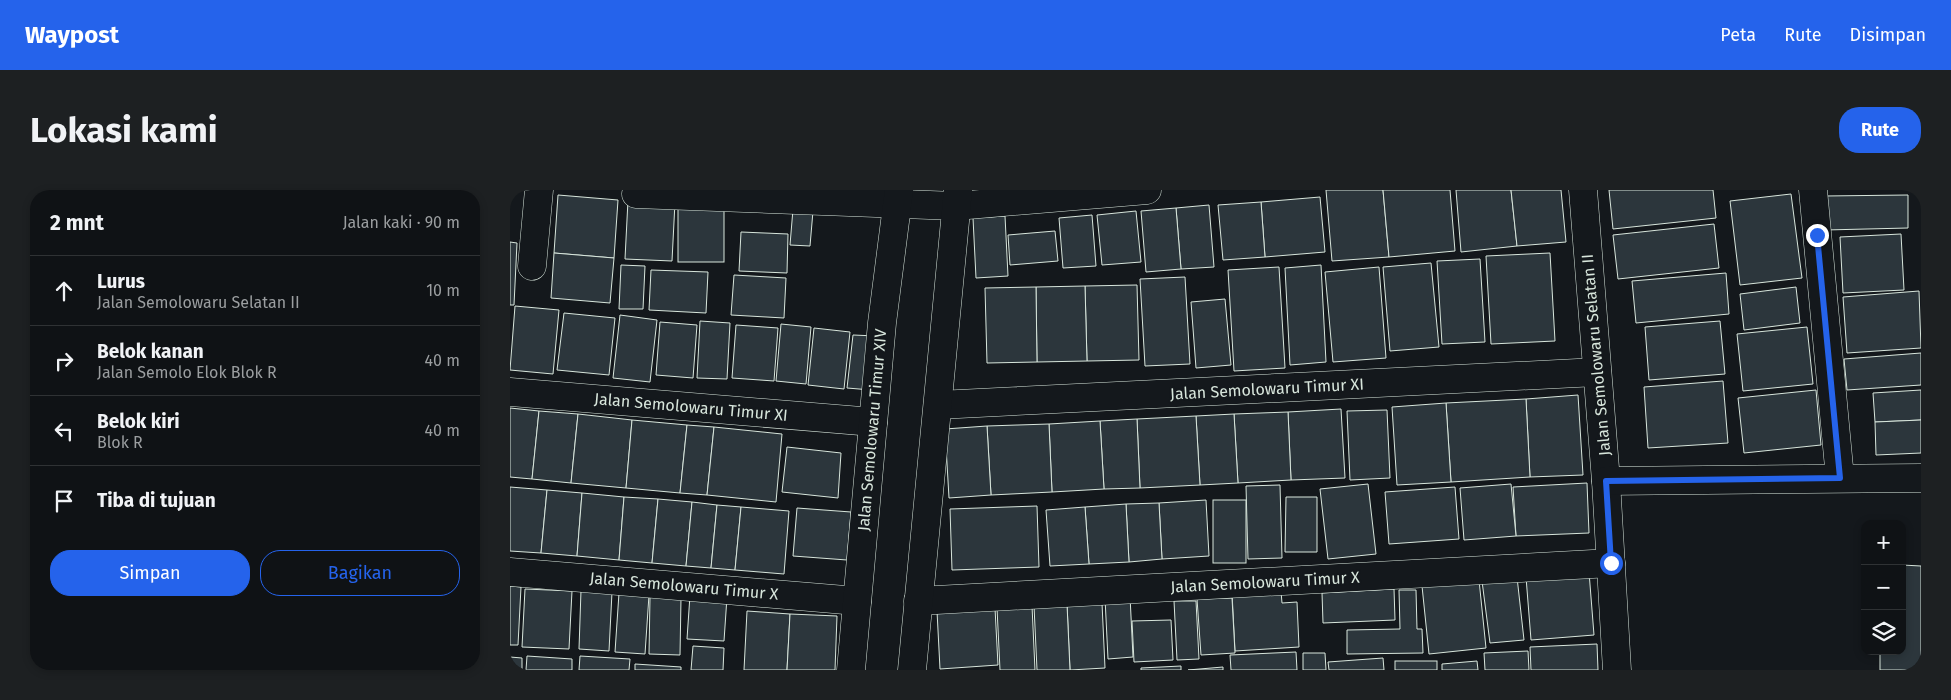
<!DOCTYPE html>
<html lang="id">
<head>
<meta charset="utf-8">
<style>
	body { margin:0; font-family:"Fira Sans",sans-serif; background:#1d2022; color:#f1f3f6 }
	.controls { position:absolute; right:15px; bottom:15px; display:grid; overflow:hidden; border-radius:10px; box-shadow:0 2px 8px #0003 }
	.controls button { width:45px; height:45px; display:grid; place-items:center; padding:0; border:0; border-bottom:1px solid #2f3234; background:#0f1215; color:#f1f3f6; font:25px sans-serif }
	.stop { position:absolute; width:15px; height:15px; margin:-11px; border:4px solid #2563eb; border-radius:50%; background:#fff }
	.stop.end { background:#2563eb; border-color:#fff; box-shadow:0 1px 5px #0008 }
	.list { margin:0; padding:0; list-style:none }
	h2 { display:flex; justify-content:space-between; align-items:center; height:65px; margin:0; padding:0 20px; font-size:21px }
	h2 small { font-size:16px; font-weight:400; color:#9b9ea0 }
	.list li { display:grid; grid-template-columns:32px 1fr auto; gap:15px; align-items:center; box-sizing:border-box; height:70px; padding:0 20px; border-top:1px solid #2f3234 }
	.list b { display:block; font-size:19px; white-space:nowrap }
	.list p { margin:0; font-size:16px; white-space:nowrap; color:#9b9ea0 }
	.list em { font-size:16px; font-style:normal; color:#9b9ea0 }
	.actions { display:flex; gap:10px; padding:15px 20px }
	.actions a { flex:1; padding:11px 0; border:1px solid #2563eb; border-radius:20px; text-align:center; font-size:18px; color:#2563eb }
	.actions .main { background:#2563eb; color:#fff }
	.icon { flex:none; width:28px; height:28px; fill:none; stroke:currentColor; stroke-width:2; stroke-linecap:round; stroke-linejoin:round }
	.map { position:relative; flex:none; width:1411px; height:480px; overflow:hidden; border-radius:20px }
	header { display:flex; align-items:center; gap:30px; box-sizing:border-box; height:70px; padding:0 25px; background:#2563eb; color:#fff }
	header strong { font-size:24px }
	nav { display:flex; gap:28px; margin-inline-start:auto; font-size:18px }
	.intro { display:flex; align-items:center; justify-content:space-between; box-sizing:border-box; height:120px; padding:0 30px }
	h1 { margin:0; font-size:35px }
	.button { padding:12px 22px; border-radius:20px; background:#2563eb; color:#fff; font-size:18px; font-weight:700 }
	main { display:flex; gap:30px; padding:0 30px }
	aside { flex:1; background:#0f1215; border-radius:20px; box-shadow:0 2px 8px #0003 }
	.map>svg:first-child { display:block }
	.building { fill:#2c363c; stroke:#d8e6dc }
	.lines { fill:none; stroke-linecap:round; stroke-linejoin:round }
	.minor-casing { stroke:#d8e6dc; stroke-width:29 }
	.minor { stroke:#14181c; stroke-width:28 }
	.route { stroke:#2563eb; stroke-width:6 }
	.labels { text-anchor:middle; dominant-baseline:central; stroke-width:4; stroke-linejoin:round; paint-order:stroke }
	.street-label { font-size:16px; fill:#d8e6dc; stroke:#14181c }
</style>
</head>
<body>
<header>
<strong>Waypost</strong>
<nav><a>Peta</a><a>Rute</a><a>Disimpan</a></nav>
</header>
<div class="intro"><h1>Lokasi kami</h1><a class="button">Rute</a></div>
<main>
<aside>
<h2>2 mnt<small>Jalan kaki · 90 m</small></h2>
<ul class="list">
<li><svg class="icon" aria-label="ahead" viewBox="0 0 24 24"><path d="M12 20V5M6 11l6-6 6 6"/></svg><div><b>Lurus</b><p>Jalan Semolowaru Selatan II</p></div><em>10 m</em></li>
<li><svg class="icon" aria-label="right" viewBox="0 0 24 24"><path d="M7 20v-9h11M14 6l5 5-5 5"/></svg><div><b>Belok kanan</b><p>Jalan Semolo Elok Blok R</p></div><em>40 m</em></li>
<li><svg class="icon" aria-label="left" viewBox="0 0 24 24"><path d="M17 20v-9H6M10 6l-5 5 5 5"/></svg><div><b>Belok kiri</b><p>Blok R</p></div><em>40 m</em></li>
<li><svg class="icon" aria-label="arrive" viewBox="0 0 24 24"><path d="M6 21V4h12l-3 4 3 4H6"/></svg><div><b>Tiba di tujuan</b></div></li>
</ul>
<div class="actions"><a class="main">Simpan</a><a>Bagikan</a></div>
</aside>
<div class="map">
<svg width="1411" height="480" viewBox="0 0 1411 480">
	<rect width="100%" height="100%" fill="#14181c"/>
	<!-- building -->
	<g class="building">
		<path d="M816,0H873L879,67L822,71Z"/>
		<path d="M873,0H940L945,61L879,67Z"/>
		<path d="M946,0H1001L1007,56L951,62Z"/>
		<path d="M1001,0H1051L1056,52L1007,56Z"/>
		<path d="M1099,0H1203L1206,28L1103,39Z"/>
		<path d="M1281,4L1292,88L1230,95L1220,11Z"/>
		<path d="M48,5L108,10L104,68L44,63Z"/>
		<path d="M1398,5V38L1315,40L1314,6Z"/>
		<path d="M810,7L815,62L755,67L751,12Z"/>
		<path d="M118,10L165,12L162,71L115,69Z"/>
		<path d="M751,12L755,67L713,70L708,15Z"/>
		<rect x="168" y="13" width="46" height="59"/>
		<path d="M699,15L704,77L671,79L666,18Z"/>
		<path d="M666,18L671,79L636,82L631,21Z"/>
		<path d="M283,19L303,21L300,56L280,55Z"/>
		<path d="M626,21L631,72L592,75L587,25Z"/>
		<path d="M582,25L586,76L553,78L549,28Z"/>
		<path d="M495,26L498,86L466,88L463,28Z"/>
		<path d="M1204,34L1209,78L1108,89L1103,45Z"/>
		<path d="M545,41L548,71L500,75L498,45Z"/>
		<path d="M231,42L278,44L277,83L229,81Z"/>
		<path d="M1391,44L1394,100L1333,103L1330,47Z"/>
		<path d="M0,52L7,53L4,115H0Z"/>
		<path d="M44,63L104,68L100,113L41,108Z"/>
		<path d="M1040,63L1045,151L981,154L976,66Z"/>
		<path d="M970,69L975,152L932,154L927,71Z"/>
		<path d="M921,73L929,157L880,161L873,77Z"/>
		<path d="M111,75L135,76L133,119H109Z"/>
		<path d="M811,75L816,172L780,175L775,78Z"/>
		<path d="M769,77L775,178L724,181L718,80Z"/>
		<path d="M869,77L876,168L823,172L815,82Z"/>
		<path d="M141,80L198,82L196,123L139,120Z"/>
		<path d="M1216,83L1219,124L1126,133L1122,91Z"/>
		<path d="M224,85L276,88L274,128L221,125Z"/>
		<path d="M675,87L680,174L635,176L630,89Z"/>
		<path d="M627,95L629,170L577,171L575,96Z"/>
		<path d="M575,96L577,171L527,172L526,97Z"/>
		<path d="M526,97L527,172L477,173L475,98Z"/>
		<path d="M1286,97L1290,133L1234,140L1230,104Z"/>
		<path d="M1409,101L1411,158L1337,163L1333,107Z"/>
		<path d="M715,109L721,175L686,178L681,112Z"/>
		<path d="M5,116L49,120L43,184L0,180Z"/>
		<path d="M54,123L105,128L99,185L47,180Z"/>
		<path d="M110,125L147,130L140,192L103,188Z"/>
		<path d="M190,131L220,133L217,189L187,188Z"/>
		<path d="M1210,131L1215,184L1139,190L1135,137Z"/>
		<path d="M150,132L187,135L183,188L146,185Z"/>
		<path d="M271,134L301,137L296,194L266,191Z"/>
		<path d="M226,135L268,138L264,191L222,188Z"/>
		<path d="M1297,137L1303,194L1233,201L1227,144Z"/>
		<path d="M304,138L340,142L334,199L298,195Z"/>
		<path d="M343,145L366,146L361,200L337,198Z"/>
		<path d="M1411,163V195L1337,200L1334,169Z"/>
		<path d="M1213,191L1218,253L1138,258L1134,197Z"/>
		<path d="M1306,200L1311,255L1234,263L1228,208Z"/>
		<path d="M1411,200V230L1365,232L1363,203Z"/>
		<path d="M1068,205L1073,285L1020,287L1016,209Z"/>
		<path d="M1016,209L1020,287L941,292L936,213Z"/>
		<path d="M936,213L941,292L887,295L882,217Z"/>
		<path d="M0,218L29,221L22,289L0,287Z"/>
		<path d="M831,219L835,288L781,290L778,222Z"/>
		<path d="M877,220L880,288L840,290L837,221Z"/>
		<path d="M29,221L68,224L61,293L22,289Z"/>
		<path d="M778,222L781,290L728,293L724,224Z"/>
		<path d="M68,224L122,230L116,298L61,293Z"/>
		<path d="M724,224L728,293L690,295L686,226Z"/>
		<path d="M686,226L690,295L630,298L627,229Z"/>
		<path d="M627,229L630,298L594,299L590,231Z"/>
		<path d="M122,230L177,235L170,303L116,298Z"/>
		<path d="M1411,230V263L1366,265L1365,232Z"/>
		<path d="M590,231L594,299L542,302L539,234Z"/>
		<path d="M539,234L542,302L481,305L477,236Z"/>
		<path d="M177,235L204,237L197,305L170,303Z"/>
		<path d="M477,236L481,305L439,308L435,239Z"/>
		<path d="M204,237L272,244L266,312L197,305Z"/>
		<path d="M277,257L331,263L328,308L272,302Z"/>
		<path d="M1077,293L1079,343L1006,346L1003,297Z"/>
		<path d="M858,294L866,364L818,369L810,299Z"/>
		<path d="M1001,294L1006,346L954,350L950,298Z"/>
		<path d="M770,295L772,368L738,369L736,296Z"/>
		<path d="M0,297L37,300L31,363L0,361Z"/>
		<path d="M945,297L949,349L879,354L875,302Z"/>
		<path d="M37,300L72,303L67,366L31,363Z"/>
		<path d="M72,303L114,307L109,370L67,366Z"/>
		<path d="M114,307L148,309L142,373L109,370Z"/>
		<path d="M776,307H807V362H775Z"/>
		<path d="M148,309L182,312L176,376L142,373Z"/>
		<path d="M696,310L699,366L652,369L649,313Z"/>
		<rect x="703" y="310" width="33" height="63"/>
		<path d="M182,312L207,315L201,378L176,376Z"/>
		<path d="M649,313L652,369L619,372L616,314Z"/>
		<path d="M616,314L619,372L579,374L575,317Z"/>
		<path d="M207,315L231,317L225,380L201,378Z"/>
		<path d="M527,316L529,377L442,380L440,319Z"/>
		<path d="M231,317L279,321L274,384L225,380Z"/>
		<path d="M575,317L579,374L540,376L536,320Z"/>
		<path d="M287,318L341,322L337,370L283,366Z"/>
		<path d="M1392,375L1411,376V480H1370V461H1392Z"/>
		<path d="M1079,382L1084,445L1021,450L1016,387Z"/>
		<path d="M1007,387L1014,450L980,453L972,391Z"/>
		<path d="M969,390L976,458L919,464L912,396Z"/>
		<path d="M0,396L11,397L8,455H0Z"/>
		<path d="M15,399L62,401L59,459L12,457Z"/>
		<path d="M884,399L885,430L813,433L812,403Z"/>
		<path d="M71,400L102,402L99,461L69,459Z"/>
		<path d="M889,400H906L907,439H912L913,463L837,464V440L890,439Z"/>
		<path d="M771,401L772,413L787,412L789,457L725,461L722,403Z"/>
		<path d="M109,403L139,405L135,464L105,462Z"/>
		<path d="M180,405L217,407L214,451L177,449Z"/>
		<path d="M620,406L623,467L598,469L595,408Z"/>
		<path d="M140,407L171,408L170,465L139,464Z"/>
		<path d="M722,408L725,463L691,465L687,409Z"/>
		<path d="M664,411H686L689,469L667,470Z"/>
		<path d="M592,413L595,478L560,480L557,414Z"/>
		<path d="M557,414L560,480H527L524,416Z"/>
		<path d="M522,416L525,480H490L487,418Z"/>
		<path d="M485,418L488,475L430,479L427,421Z"/>
		<path d="M237,421L280,424L277,480H234Z"/>
		<path d="M280,424L327,426L325,480H277Z"/>
		<path d="M661,430L663,470L624,472L622,431Z"/>
		<path d="M1087,454L1088,480H1021L1020,457Z"/>
		<path d="M183,456L214,458L213,480H181Z"/>
		<path d="M1018,461L1019,480H975L974,463Z"/>
		<path d="M786,462L787,480H721L720,465Z"/>
		<path d="M793,463H815L816,480H793Z"/>
		<path d="M17,466L62,469V480H16Z"/>
		<path d="M70,466L120,469L119,480H69Z"/>
		<path d="M0,467L12,468V480H0Z"/>
		<path d="M873,468L874,480H819L818,472Z"/>
		<rect x="885" y="471" width="42" height="9"/>
		<path d="M967,471L968,480H932V474Z"/>
		<path d="M125,474L171,477V480H125Z"/>
		<path d="M671,476V480H631V478Z"/>
		<path d="M713,477V480H678Z"/>
	</g>
	<g class="lines">
		<!-- minor casing -->
		<g class="minor-casing">
			<g id="minor">
				<path d="M1073,0L1096,291L1107,480"/>
				<path d="M1303,0L1330,288"/>
				<path d="M126,4L446,16L637,0"/>
				<path d="M22,76L29,0"/>
				<path d="M0,202L363,232"/>
				<path d="M428,215L1087,182"/>
				<path d="M1096,291L1411,288"/>
				<path d="M0,382L347,411"/>
				<path d="M408,411L1101,373"/>
				<path d="M341,480L372,133L389,0"/>
				<path d="M402,480L448,0"/>
			</g>
		</g>
		<!-- minor -->
		<use href="#minor" class="minor"/>
	</g>
	<g class="lines">
		<!-- route -->
		<path class="route" d="M1101,373L1096,291L1330,288L1307,45"/>
	</g>
	<g class="labels">
		<!-- street labels -->
		<g class="street-label">
			<text transform="translate(1086 165) rotate(-95)">Jalan Semolowaru Selatan II</text>
			<text transform="translate(757 199) rotate(-3)">Jalan Semolowaru Timur XI</text>
			<text transform="translate(181 217) rotate(5)">Jalan Semolowaru Timur XI</text>
			<text transform="translate(362 240) rotate(-85)">Jalan Semolowaru Timur XIV</text>
			<text transform="translate(755 392) rotate(-3)">Jalan Semolowaru Timur X</text>
			<text transform="translate(174 396) rotate(5)">Jalan Semolowaru Timur X</text>
		</g>
	</g>
</svg>
<div class="controls">
<button>+</button>
<button>−</button>
<button><svg class="icon" aria-label="layers" viewBox="0 0 24 24"><path d="M12 4l9 5-9 5-9-5zM3 14l9 5 9-5"/></svg></button>
</div>
<div class="stop" style="left:1101px;top:373px"></div>
<div class="stop end" style="left:1307px;top:45px"></div>
</div>
</main>
</body>
</html>
